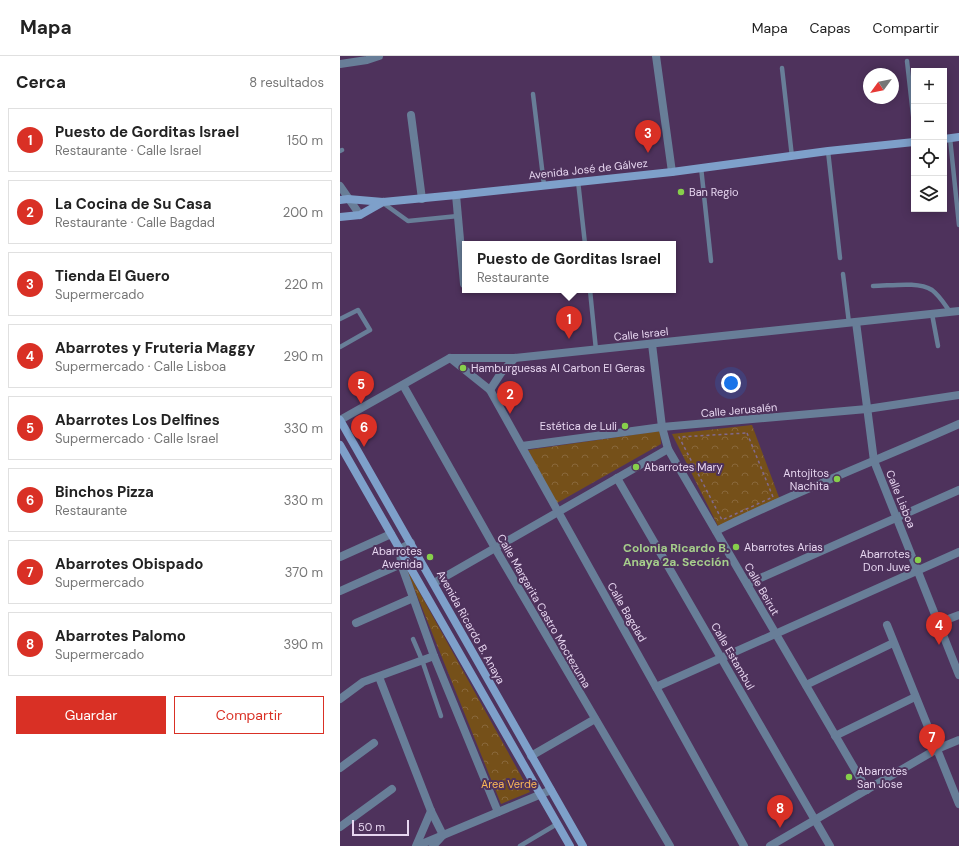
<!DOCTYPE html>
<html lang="es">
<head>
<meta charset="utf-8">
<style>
	body { margin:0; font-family:"DM Sans",sans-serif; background:#f2f2f2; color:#222 }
	.controls { position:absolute; right:12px; top:12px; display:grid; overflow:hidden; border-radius:0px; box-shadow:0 2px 10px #0003 }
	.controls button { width:36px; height:36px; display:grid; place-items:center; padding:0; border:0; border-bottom:1px solid #e0e0e0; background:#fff; color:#222; font:20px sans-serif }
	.compass { position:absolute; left:523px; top:12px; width:36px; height:36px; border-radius:50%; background:#fff; box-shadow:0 2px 10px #0003; rotate:237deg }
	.scale { position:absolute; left:12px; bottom:10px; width:57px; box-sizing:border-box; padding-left:4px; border:2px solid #e7d6f0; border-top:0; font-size:11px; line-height:14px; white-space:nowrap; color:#e7d6f0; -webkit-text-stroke:3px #4e325c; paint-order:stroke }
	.you { position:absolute; left:391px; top:327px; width:14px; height:14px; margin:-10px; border:3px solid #fff; border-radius:50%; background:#1a73e8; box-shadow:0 0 0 6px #1a73e833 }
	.badge { display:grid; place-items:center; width:26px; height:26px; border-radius:50%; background:#d93025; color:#fff; font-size:13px; font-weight:700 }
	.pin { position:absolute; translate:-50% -33px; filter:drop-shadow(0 1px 2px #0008) }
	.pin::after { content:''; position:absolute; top:21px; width:14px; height:12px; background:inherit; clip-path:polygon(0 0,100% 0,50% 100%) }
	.popup { position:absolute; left:122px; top:185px; width:214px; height:52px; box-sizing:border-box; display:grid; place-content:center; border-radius:0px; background:#fff; filter:drop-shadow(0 1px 3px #0005); font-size:13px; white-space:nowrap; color:#767676 }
	.popup b { font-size:15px; color:#222 }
	.popup::after { content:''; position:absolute; left:50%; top:100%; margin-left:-8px; border:8px solid transparent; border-top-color:#fff }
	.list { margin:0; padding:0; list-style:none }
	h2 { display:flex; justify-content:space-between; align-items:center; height:52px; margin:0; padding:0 16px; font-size:17px }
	h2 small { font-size:13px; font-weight:400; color:#767676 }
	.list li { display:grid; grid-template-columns:26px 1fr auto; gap:12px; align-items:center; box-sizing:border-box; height:64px; margin:0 8px 8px; padding:0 8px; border:1px solid #e0e0e0; border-radius:0px }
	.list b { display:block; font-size:15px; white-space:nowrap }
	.list p { margin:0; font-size:13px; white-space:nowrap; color:#767676 }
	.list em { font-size:13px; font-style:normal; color:#767676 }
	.actions { display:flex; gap:8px; padding:12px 16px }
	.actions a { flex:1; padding:9px 0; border:1px solid #d93025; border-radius:0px; text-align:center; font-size:14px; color:#d93025 }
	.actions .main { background:#d93025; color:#fff }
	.icon { flex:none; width:22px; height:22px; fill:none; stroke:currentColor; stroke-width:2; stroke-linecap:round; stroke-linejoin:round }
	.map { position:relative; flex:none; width:619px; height:790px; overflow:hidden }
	header { display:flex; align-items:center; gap:24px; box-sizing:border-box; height:56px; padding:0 20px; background:#fff; border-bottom:1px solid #e0e0e0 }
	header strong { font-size:19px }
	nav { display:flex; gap:22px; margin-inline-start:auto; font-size:14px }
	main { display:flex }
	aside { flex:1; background:#fff }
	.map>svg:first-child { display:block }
	.park { fill:url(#park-crowns) }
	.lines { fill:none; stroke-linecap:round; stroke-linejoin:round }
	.path { stroke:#826a8e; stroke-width:1.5; stroke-dasharray:3 3; stroke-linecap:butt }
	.service { stroke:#687e98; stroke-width:4.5 }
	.minor { stroke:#687e98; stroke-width:8 }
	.tertiary { stroke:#687e98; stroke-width:8 }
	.secondary { stroke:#7ea0ca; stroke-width:8 }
	.poi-dot { fill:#87cf4b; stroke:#4e325c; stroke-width:1.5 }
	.labels { text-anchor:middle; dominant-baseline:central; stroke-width:4; stroke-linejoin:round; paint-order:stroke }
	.street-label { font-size:11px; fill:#e7d6f0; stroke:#4e325c }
	.poi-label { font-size:11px; fill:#e7d6f0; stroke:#4e325c; text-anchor:start }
	.park-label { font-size:11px; fill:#fbb756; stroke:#4e325c }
	.neighbourhood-label { font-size:12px; font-weight:bold; fill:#a6ce8b; stroke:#4e325c }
</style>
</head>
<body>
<header>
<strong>Mapa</strong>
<nav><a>Mapa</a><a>Capas</a><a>Compartir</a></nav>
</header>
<main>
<aside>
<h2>Cerca<small>8 resultados</small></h2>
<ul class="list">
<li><span class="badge">1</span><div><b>Puesto de Gorditas Israel</b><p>Restaurante · Calle Israel</p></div><em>150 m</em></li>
<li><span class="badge">2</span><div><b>La Cocina de Su Casa</b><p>Restaurante · Calle Bagdad</p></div><em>200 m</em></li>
<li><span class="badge">3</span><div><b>Tienda El Guero</b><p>Supermercado</p></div><em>220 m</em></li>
<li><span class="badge">4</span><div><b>Abarrotes y Fruteria Maggy</b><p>Supermercado · Calle Lisboa</p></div><em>290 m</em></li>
<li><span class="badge">5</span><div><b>Abarrotes Los Delfines</b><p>Supermercado · Calle Israel</p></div><em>330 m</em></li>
<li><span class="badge">6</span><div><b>Binchos Pizza</b><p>Restaurante</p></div><em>330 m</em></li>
<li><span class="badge">7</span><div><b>Abarrotes Obispado</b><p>Supermercado</p></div><em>370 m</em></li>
<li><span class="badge">8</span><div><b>Abarrotes Palomo</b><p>Supermercado</p></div><em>390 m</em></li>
</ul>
<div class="actions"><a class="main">Guardar</a><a>Compartir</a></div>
</aside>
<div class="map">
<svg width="619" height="790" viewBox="0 0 619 790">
	<defs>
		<pattern id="park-crowns" width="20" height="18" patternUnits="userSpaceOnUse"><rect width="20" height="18" fill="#755019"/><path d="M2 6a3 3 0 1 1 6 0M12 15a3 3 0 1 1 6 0" fill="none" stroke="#89683b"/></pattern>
	</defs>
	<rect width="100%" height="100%" fill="#4e325c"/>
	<!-- park -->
	<g class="park">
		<path d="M412,369L440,444L379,472L332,378Z"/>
		<path d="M320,375L321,388L217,447L188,394Z"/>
		<path d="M66,512L190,736L161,748Z"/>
	</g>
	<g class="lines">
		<!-- path -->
		<path class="path" d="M407,377L433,441L382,464L339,381Z"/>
		<!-- service -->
		<g class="service">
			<path d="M567,5L574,68"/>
			<path d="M442,12L452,101"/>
			<path d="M193,38L204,129"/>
			<path d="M610,82L619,169"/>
			<path d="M0,95L2,94"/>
			<path d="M488,95L500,202"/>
			<path d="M361,111L371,205"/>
			<path d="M238,125L245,188"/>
			<path d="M43,147L68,165L118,160"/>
			<path d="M503,218L509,267"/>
			<path d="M533,230C550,230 578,225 592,234C600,240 605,249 610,256"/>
			<path d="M250,234L256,294"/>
			<path d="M592,258L598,290"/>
			<path d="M0,263L18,254L30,274L0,291"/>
			<path d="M73,583L82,604L101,660"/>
			<path d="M180,790L217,768"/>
		</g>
		<!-- minor -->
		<g class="minor">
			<path d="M316,0L332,116"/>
			<path d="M0,8L27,4L39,0"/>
			<path d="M71,59L82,143"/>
			<path d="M0,130L20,159"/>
			<path d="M116,139L124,228"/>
			<path d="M516,266L534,405L619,619"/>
			<path d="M312,288L322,371L328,393L527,734"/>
			<path d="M110,302L150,334L316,631L404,790"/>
			<path d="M63,329L155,492L330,790"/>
			<path d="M150,334L161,317L175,302"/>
			<path d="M182,390L322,371L527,353L619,339"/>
			<path d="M277,422L490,790"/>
			<path d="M376,475C455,436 538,404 619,368"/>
			<path d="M71,487L60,493L61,508L94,600L158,756"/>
			<path d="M0,501L51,478"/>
			<path d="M94,527L328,393"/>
			<path d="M407,528L619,434"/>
			<path d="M0,535L61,508"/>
			<path d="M16,567L73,542"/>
			<path d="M598,567L619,559"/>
			<path d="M547,569L619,748"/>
			<path d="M39,621L91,755L103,779L93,790"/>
			<path d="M466,629L553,587"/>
			<path d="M316,631L619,496"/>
			<path d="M0,643L23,626L94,600"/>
			<path d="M495,680L575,641"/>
			<path d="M191,700L255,663"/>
			<path d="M0,712L34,687"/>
			<path d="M0,771L52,733"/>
			<path d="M76,790L91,755"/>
			<path d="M77,790L211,734"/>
			<path d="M430,790L597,693L619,684"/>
		</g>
		<!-- tertiary -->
		<path class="tertiary" d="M0,364L110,302H175L619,255"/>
		<!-- secondary -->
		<g class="secondary">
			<path d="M604,83L619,81"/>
			<path d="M0,144L8,143L43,146L116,139L332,116L488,95L574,86"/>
			<path d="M0,161L20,159L43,146"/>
			<path d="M0,364L243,790"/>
			<path d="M0,389L230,790"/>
		</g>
	</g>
	<!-- markers -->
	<g class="poi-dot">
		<circle cx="341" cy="136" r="4"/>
		<circle cx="123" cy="312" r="4"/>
		<circle cx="285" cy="370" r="4"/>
		<circle cx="296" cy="411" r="4"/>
		<circle cx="497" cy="423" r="4"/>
		<circle cx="396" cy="491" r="4"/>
		<circle cx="90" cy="501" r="4"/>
		<circle cx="578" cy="504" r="4"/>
		<circle cx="509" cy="721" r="4"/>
	</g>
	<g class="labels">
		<!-- street labels -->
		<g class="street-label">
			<text transform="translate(248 113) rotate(-6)">Avenida José de Gálvez</text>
			<text transform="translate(301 278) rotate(-6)">Calle Israel</text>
			<text transform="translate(399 354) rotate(-5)">Calle Jerusalén</text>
			<text transform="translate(561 443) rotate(68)">Calle Lisboa</text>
			<text transform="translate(422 533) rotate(60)">Calle Beirut</text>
			<text transform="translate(204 555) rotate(60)">Calle Margarita Castro Moctezuma</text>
			<text transform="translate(287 556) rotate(60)">Calle Bagdad</text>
			<text transform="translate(131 571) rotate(61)">Avenida Ricardo B. Anaya</text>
			<text transform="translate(393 600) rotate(60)">Calle Estambul</text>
		</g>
		<!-- poi labels -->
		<g class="poi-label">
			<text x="349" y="136">Ban Regio</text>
			<text x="131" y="312">Hamburguesas Al Carbon El Geras</text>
			<text x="277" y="370" text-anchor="end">Estética de Luli</text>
			<text x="304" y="411">Abarrotes Mary</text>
			<text x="489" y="417" text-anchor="end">Antojitos<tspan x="489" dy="13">Nachita</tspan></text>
			<text x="404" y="491">Abarrotes Arias</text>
			<text x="82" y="495" text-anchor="end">Abarrotes<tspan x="82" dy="13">Avenida</tspan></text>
			<text x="570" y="498" text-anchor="end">Abarrotes<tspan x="570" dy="13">Don Juve</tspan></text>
			<text x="517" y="715">Abarrotes<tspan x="517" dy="13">San Jose</tspan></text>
		</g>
		<!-- park labels -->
		<g class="park-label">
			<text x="169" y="728">Area Verde</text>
		</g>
		<!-- neighbourhood labels -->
		<g class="neighbourhood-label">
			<text x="336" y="492">Colonia Ricardo B.<tspan x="336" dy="14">Anaya 2a. Sección</tspan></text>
		</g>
	</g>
</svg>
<div class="controls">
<button>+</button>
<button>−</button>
<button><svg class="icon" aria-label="locate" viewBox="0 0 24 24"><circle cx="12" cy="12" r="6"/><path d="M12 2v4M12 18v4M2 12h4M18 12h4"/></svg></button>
<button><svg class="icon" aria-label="layers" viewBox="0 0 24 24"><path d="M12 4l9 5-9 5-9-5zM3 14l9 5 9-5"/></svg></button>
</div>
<svg class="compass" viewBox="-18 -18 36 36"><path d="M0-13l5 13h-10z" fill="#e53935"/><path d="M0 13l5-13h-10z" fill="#767676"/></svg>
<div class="scale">50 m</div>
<div class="you"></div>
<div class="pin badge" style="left:229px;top:283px">1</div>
<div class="popup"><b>Puesto de Gorditas Israel</b>Restaurante</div>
<div class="pin badge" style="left:170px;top:358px">2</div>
<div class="pin badge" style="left:308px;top:97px">3</div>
<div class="pin badge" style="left:599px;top:589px">4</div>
<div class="pin badge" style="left:21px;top:348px">5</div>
<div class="pin badge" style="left:24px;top:391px">6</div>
<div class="pin badge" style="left:592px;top:701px">7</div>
<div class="pin badge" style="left:440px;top:772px">8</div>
</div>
</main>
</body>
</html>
